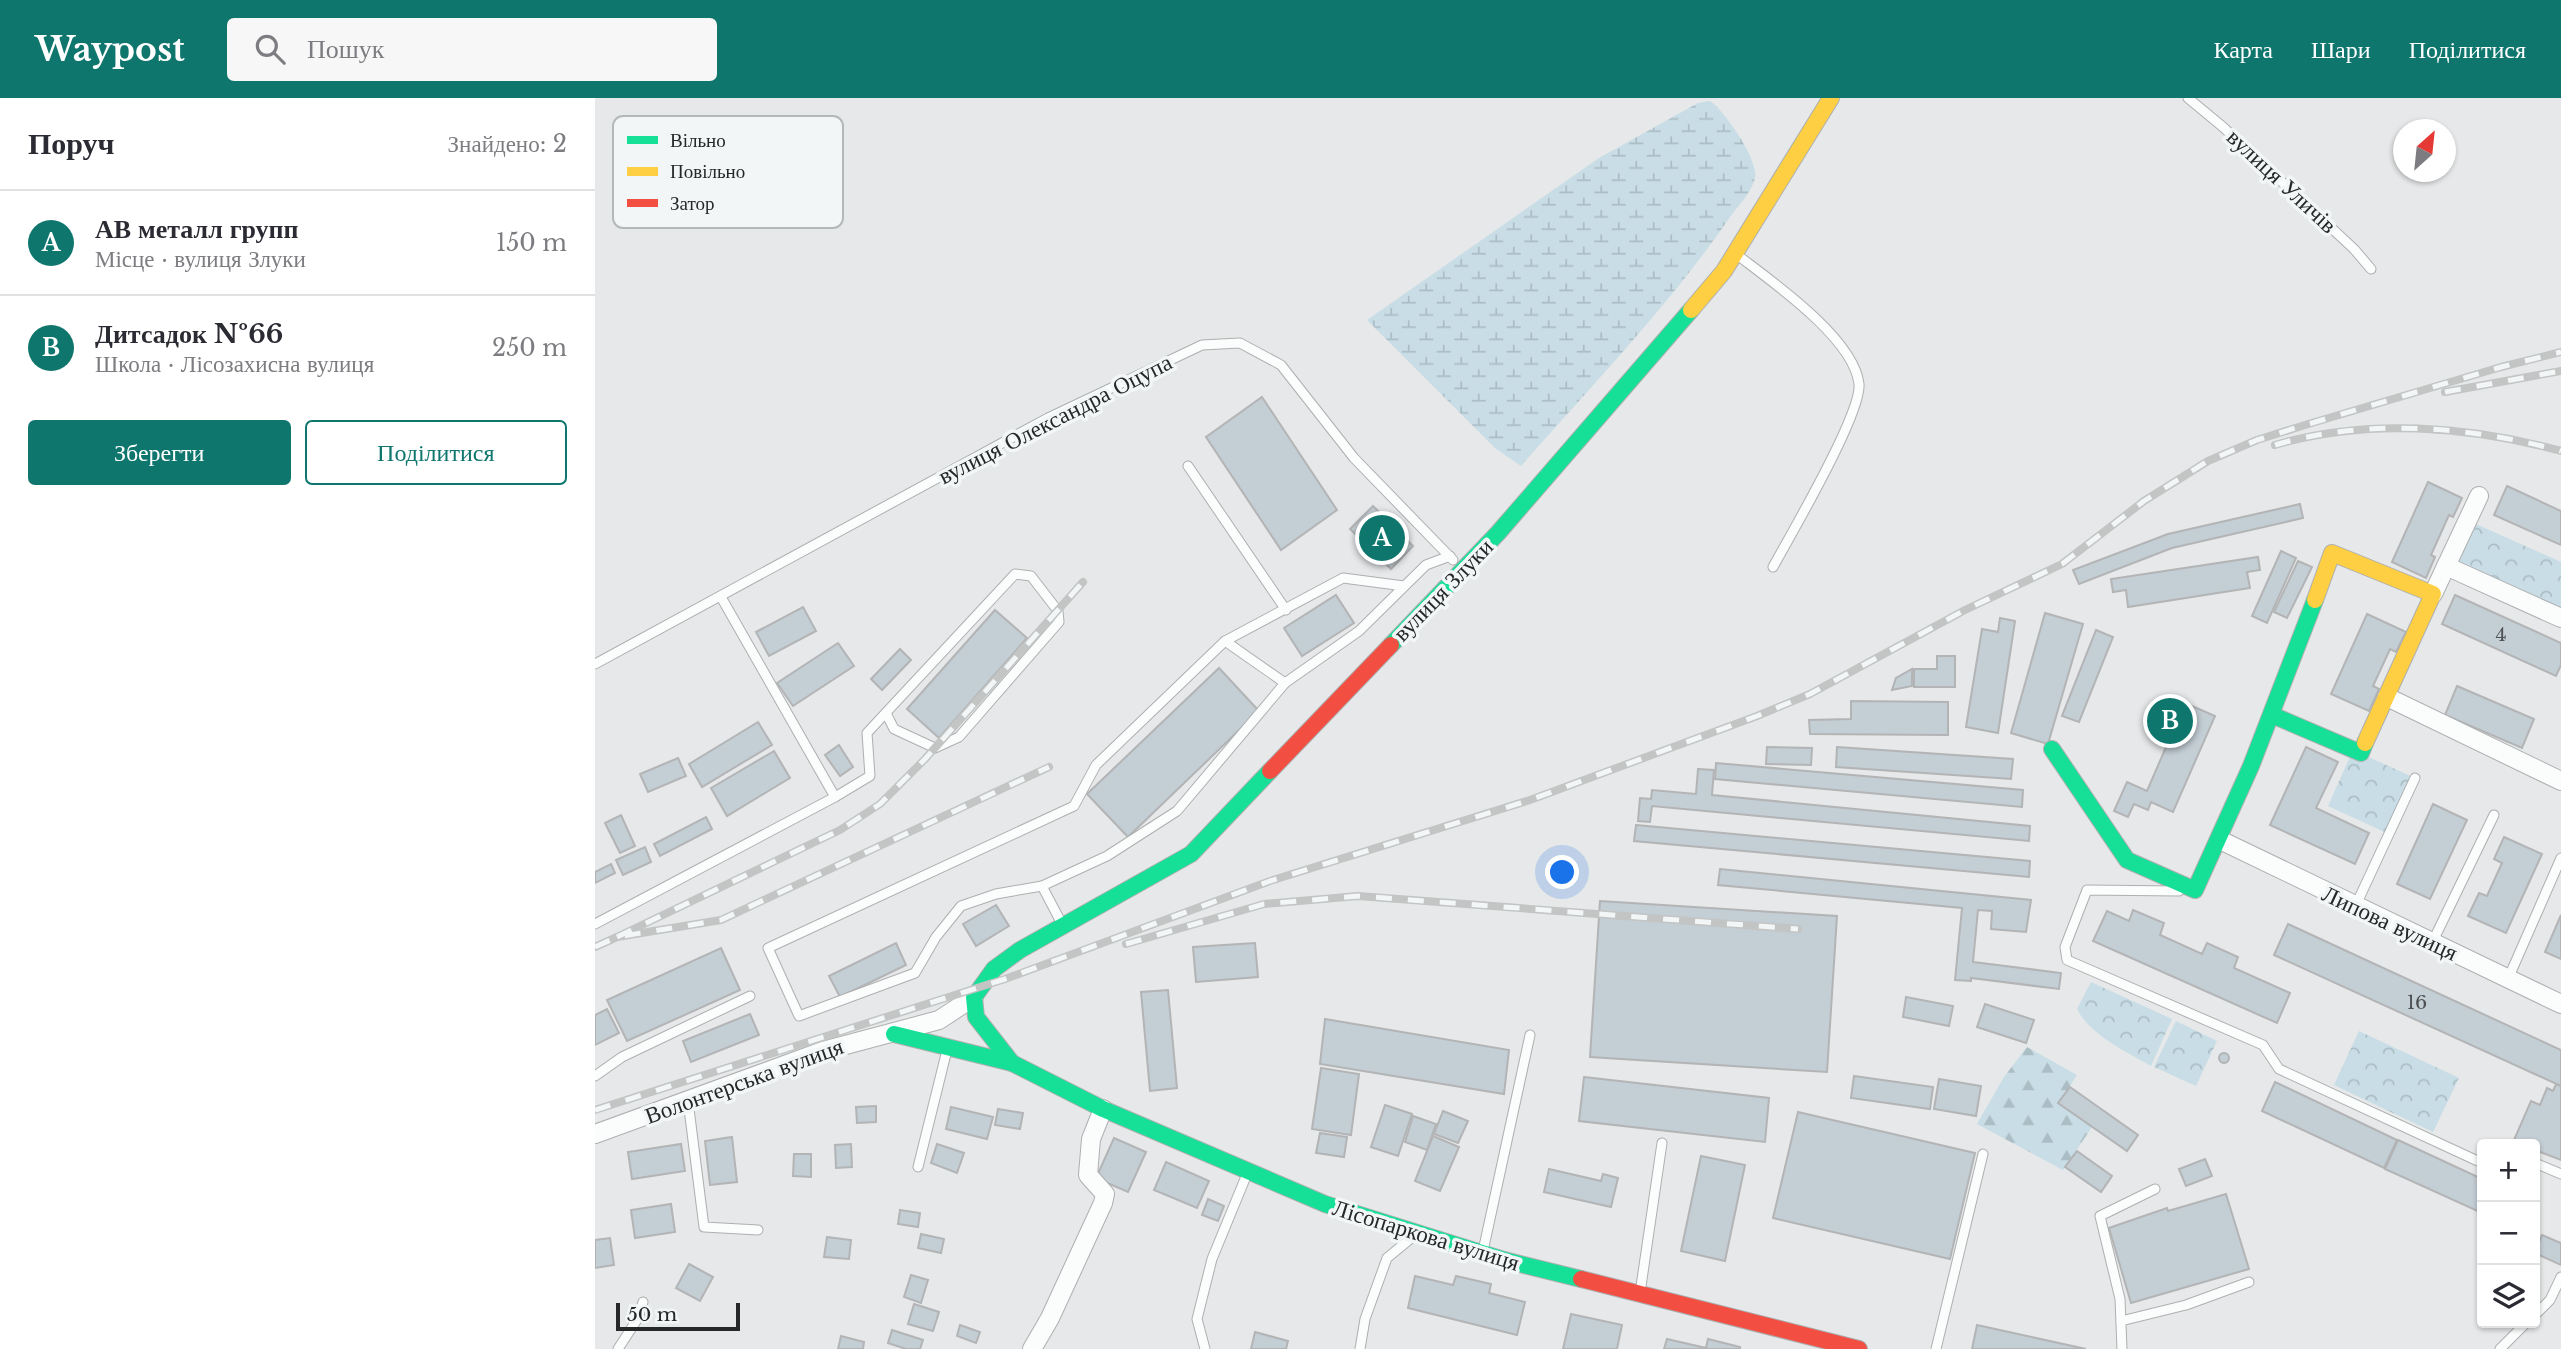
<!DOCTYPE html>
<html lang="uk">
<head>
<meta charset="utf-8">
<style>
	body { margin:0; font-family:"Libre Baskerville",serif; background:#f7f7f7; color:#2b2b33 }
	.controls { position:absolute; right:21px; bottom:21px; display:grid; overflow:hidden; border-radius:7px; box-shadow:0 2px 5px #0004 }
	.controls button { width:63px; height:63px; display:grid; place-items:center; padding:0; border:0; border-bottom:2px solid #e1e1e2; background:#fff; color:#2b2b33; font:35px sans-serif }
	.compass { position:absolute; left:1798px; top:21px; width:63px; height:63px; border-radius:50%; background:#fff; box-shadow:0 2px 5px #0004; rotate:27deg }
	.scale { position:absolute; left:21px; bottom:18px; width:124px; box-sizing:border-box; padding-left:7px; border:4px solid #262728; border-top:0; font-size:19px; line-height:24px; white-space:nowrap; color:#262728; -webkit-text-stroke:5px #f2f6f7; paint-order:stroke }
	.you { position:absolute; left:968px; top:775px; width:24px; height:24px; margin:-18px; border:5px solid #fff; border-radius:50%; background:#1a73e8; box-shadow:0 0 0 10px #1a73e833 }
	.badge { display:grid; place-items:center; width:46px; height:46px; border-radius:50%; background:#0f766e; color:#fff; font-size:23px; font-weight:700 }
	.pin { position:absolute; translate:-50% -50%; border:4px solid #fff; box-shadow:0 2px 7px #0006 }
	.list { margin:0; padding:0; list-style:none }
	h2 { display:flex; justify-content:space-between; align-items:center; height:91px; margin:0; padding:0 28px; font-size:30px }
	h2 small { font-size:23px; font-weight:400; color:#7c7c81 }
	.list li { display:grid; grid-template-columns:46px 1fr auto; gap:21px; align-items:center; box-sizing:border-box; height:105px; padding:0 28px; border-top:2px solid #e1e1e2 }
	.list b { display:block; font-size:26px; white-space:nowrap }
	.list p { margin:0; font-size:23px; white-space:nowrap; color:#7c7c81 }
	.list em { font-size:23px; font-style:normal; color:#7c7c81 }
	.actions { display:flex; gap:14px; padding:21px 28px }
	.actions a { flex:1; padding:16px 0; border:2px solid #0f766e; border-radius:7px; text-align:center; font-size:24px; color:#0f766e }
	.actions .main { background:#0f766e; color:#fff }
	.icon { flex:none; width:38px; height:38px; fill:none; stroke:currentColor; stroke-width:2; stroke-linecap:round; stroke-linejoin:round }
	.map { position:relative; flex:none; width:1966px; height:1251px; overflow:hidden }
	header { display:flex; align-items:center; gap:42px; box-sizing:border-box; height:98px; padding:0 35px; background:#0f766e; color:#fff }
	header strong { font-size:33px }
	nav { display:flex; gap:38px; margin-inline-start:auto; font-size:24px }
	.search { width:490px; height:63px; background:#f7f7f7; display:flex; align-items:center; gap:18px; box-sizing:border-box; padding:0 24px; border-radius:7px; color:#7c7c81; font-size:26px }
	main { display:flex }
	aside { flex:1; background:#fff }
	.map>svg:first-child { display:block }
	.forest { fill:url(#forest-firs) }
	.wetland { fill:url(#wetland-marsh) }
	.park { fill:url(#park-crowns) }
	.building { fill:#c4ced5; stroke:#b3b4b5; stroke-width:2 }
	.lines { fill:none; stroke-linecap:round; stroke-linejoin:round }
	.lane-casing { stroke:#adafb0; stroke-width:11 }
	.street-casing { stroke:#adafb0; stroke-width:20 }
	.fast-casing { stroke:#adafb0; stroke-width:18 }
	.slow-casing { stroke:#adafb0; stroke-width:18 }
	.jam-casing { stroke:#adafb0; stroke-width:18 }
	.lane { stroke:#fbfcfc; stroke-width:9 }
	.street { stroke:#fbfcfc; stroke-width:18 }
	.fast { stroke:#16e098; stroke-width:16 }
	.slow { stroke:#ffcf43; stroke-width:16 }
	.jam { stroke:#f24e42; stroke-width:16 }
	.rail-casing { stroke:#c3c4c4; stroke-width:8 }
	.rail { stroke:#f2f6f7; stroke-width:5; stroke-dasharray:16; stroke-linecap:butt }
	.labels { text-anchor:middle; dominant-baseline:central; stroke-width:7; stroke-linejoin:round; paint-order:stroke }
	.number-label { font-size:19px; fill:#4e5153 }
	.street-label { font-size:23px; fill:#262728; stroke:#f2f6f7 }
	.key { fill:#f2f6f7; stroke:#b5b8b9; stroke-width:2 }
	.key-label { font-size:19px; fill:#262728 }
</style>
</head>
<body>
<header>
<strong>Waypost</strong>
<div class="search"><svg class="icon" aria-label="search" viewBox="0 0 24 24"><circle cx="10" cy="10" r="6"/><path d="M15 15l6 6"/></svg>Пошук</div>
<nav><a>Карта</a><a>Шари</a><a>Поділитися</a></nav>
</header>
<main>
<aside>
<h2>Поруч<small>Знайдено: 2</small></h2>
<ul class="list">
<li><span class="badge">A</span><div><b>АВ металл групп</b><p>Місце · вулиця Злуки</p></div><em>150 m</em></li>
<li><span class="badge">B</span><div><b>Дитсадок №66</b><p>Школа · Лісозахисна вулиця</p></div><em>250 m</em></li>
</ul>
<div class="actions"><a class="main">Зберегти</a><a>Поділитися</a></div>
</aside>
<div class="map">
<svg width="1966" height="1251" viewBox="0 0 1966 1251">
	<defs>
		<pattern id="forest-firs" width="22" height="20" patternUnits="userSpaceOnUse" patternTransform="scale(1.75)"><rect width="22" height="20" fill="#c8dde6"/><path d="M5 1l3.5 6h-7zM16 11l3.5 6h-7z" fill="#acbec5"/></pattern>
		<pattern id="wetland-marsh" width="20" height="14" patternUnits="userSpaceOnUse" patternTransform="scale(1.75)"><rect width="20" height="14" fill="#c8dde6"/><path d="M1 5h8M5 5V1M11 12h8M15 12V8" fill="none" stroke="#acbec5"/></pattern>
		<pattern id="park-crowns" width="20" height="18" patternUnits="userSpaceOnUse" patternTransform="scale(1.75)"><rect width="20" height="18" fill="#c8dde6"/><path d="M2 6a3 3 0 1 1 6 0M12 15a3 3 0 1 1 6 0" fill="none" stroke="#acbec5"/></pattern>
	</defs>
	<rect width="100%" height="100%" fill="#e6e8e9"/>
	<!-- forest -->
	<path class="forest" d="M1432,949L1482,977L1464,1005L1497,1029L1468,1072L1382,1026L1409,979Z"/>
	<!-- wetland -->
	<path class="wetland" d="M1115,3C1129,12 1163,61 1160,79C1158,93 1143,108 1135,119C1074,208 997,287 926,368L900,350L772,222L1004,60L1103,5Z"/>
	<!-- park -->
	<g class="park">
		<path d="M1881,426L1966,464V515L1862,468Z"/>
		<path d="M1758,652L1820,680L1794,736L1733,708Z"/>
		<path d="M1496,884L1577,921L1556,968C1532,954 1495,937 1482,911Z"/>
		<path d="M1581,923L1622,943L1601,988L1559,969Z"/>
		<path d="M1764,933L1864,980L1838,1034L1739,987Z"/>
	</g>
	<!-- building -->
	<g class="building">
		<path d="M667,299L742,412L686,452L611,339Z"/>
		<path d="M1833,384L1867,400L1858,419L1854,417L1836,457L1840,459L1831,480L1797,464Z"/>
		<path d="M1912,388L1966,413V447L1899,417Z"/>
		<path d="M1705,406L1708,420L1577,450L1484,486L1478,472L1573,436Z"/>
		<path d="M778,408L818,448L796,471L755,431Z"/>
		<path d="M1686,453L1701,460L1672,525L1657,518Z"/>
		<path d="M1663,459L1665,472L1652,474L1655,490L1533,509L1531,492L1518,494L1516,481Z"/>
		<path d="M1703,463L1717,469L1692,520L1679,514Z"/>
		<path d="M741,497L759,525L707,558L689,530Z"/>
		<path d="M1860,497L1966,545V567L1961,578L1847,526Z"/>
		<path d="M208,509L221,533L174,558L161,534Z"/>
		<path d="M400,512L432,540L344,640L312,611Z"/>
		<path d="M1450,515L1488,526L1453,646L1416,635Z"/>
		<path d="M1772,516L1811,534L1801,554L1795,551L1778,588L1784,591L1774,613L1736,596Z"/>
		<path d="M1405,520L1420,523L1403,635L1371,629L1387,531L1403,534Z"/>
		<path d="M1501,532L1518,539L1484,624L1467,618Z"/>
		<path d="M243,545L259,568L198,608L182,585Z"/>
		<path d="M305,551L316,562L287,592L276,581Z"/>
		<path d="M1342,558H1360V589H1319V571H1342Z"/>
		<path d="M624,570L664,613L533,739L492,696Z"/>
		<path d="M1317,571V588L1297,592L1301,580Z"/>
		<path d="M1862,588L1939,621L1927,650L1850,617Z"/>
		<path d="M1256,603L1353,604V637L1215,636L1214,622L1256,621Z"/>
		<path d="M1590,605L1620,618L1578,714L1556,704L1553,712L1539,706L1533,719L1519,713L1532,684L1552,693Z"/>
		<path d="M163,624L177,647L107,689L94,666Z"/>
		<path d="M244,647L258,669L245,678L230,657Z"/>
		<path d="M1172,649L1217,650L1216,667L1171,666Z"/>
		<path d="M1242,649L1418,661L1416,681L1241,669Z"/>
		<path d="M1711,649L1743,664L1721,710L1774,735L1760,766L1675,727Z"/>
		<path d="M179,653L195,680L132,718L116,690Z"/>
		<path d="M83,660L91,678L53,694L45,676Z"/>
		<path d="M1121,665L1428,692L1427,709L1120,681Z"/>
		<path d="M1103,671L1119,672L1117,697L1435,728L1434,743L1057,708L1055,724L1043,723L1045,700L1056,701L1057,692L1101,696Z"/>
		<path d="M1838,706L1872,722L1835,801L1802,786Z"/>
		<path d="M26,717L40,748L25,755L10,725Z"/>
		<path d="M111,719L117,731L65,758L59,746Z"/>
		<path d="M1041,727L1435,763L1434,779L1039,743Z"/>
		<path d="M1909,739L1947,756L1911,835L1873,818L1884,795L1892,798L1907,765L1899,761Z"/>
		<path d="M50,749L56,764L28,777L21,762Z"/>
		<path d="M16,766L20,775L0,785V774Z"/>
		<path d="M1125,771L1436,802L1431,834L1396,831L1397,813L1383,812L1378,864L1466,875L1464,891L1376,880V883L1360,882L1367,810L1123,787Z"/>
		<path d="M1005,803L1242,818L1232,974L995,959Z"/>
		<path d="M401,807L414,828L381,848L368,826Z"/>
		<path d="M1538,812L1569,825L1565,837L1607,856L1612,845L1643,859L1639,870L1695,895L1682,925L1498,843L1512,813L1534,823Z"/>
		<path d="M1966,817V861L1950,854Z"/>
		<path d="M1693,826L1966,952V988L1679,857Z"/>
		<path d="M301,845L311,867L245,899L234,878Z"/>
		<path d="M660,845L663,879L601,884L598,849Z"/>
		<path d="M126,850L145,892L32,943L12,902Z"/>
		<path d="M573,892L582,990L555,993L546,894Z"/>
		<path d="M1311,899L1358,908L1354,928L1308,919Z"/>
		<path d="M1390,906L1439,922L1431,945L1382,929Z"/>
		<path d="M12,911L24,935L0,947V917Z"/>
		<path d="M155,916L164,937L96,964L88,943Z"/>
		<path d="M730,921L914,952L909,996L725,966Z"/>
		<circle cx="1629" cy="960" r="5"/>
		<path d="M726,970L764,976L756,1037L717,1031Z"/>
		<path d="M1259,978L1338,989L1335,1011L1256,1000Z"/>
		<path d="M989,979L1174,1000L1170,1044L984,1023Z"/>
		<path d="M1344,981L1386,988L1381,1018L1339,1011Z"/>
		<path d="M1680,984L1802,1042L1789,1070L1667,1013Z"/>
		<path d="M1961,986L1966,988V1062L1940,1052V1046L1919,1042L1936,1003L1945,1007L1952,990L1958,993Z"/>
		<path d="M1475,989L1543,1037L1532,1053L1463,1005Z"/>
		<path d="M790,1007L817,1016L803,1058L776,1049Z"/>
		<path d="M281,1008V1024L262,1025L261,1009Z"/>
		<path d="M356,1009L398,1019L392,1041L351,1031Z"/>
		<path d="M403,1011L428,1015L425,1031L400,1027Z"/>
		<path d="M848,1013L873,1023L863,1045L839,1036Z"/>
		<path d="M1203,1014L1380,1055L1355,1161L1178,1120Z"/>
		<path d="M818,1018L841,1026L832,1052L810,1044Z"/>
		<path d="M725,1035L752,1039L749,1059L721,1055Z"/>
		<path d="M838,1038L864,1049L845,1093L820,1083Z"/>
		<path d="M137,1039L142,1084L115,1087L110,1043Z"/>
		<path d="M519,1040L551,1054L533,1094L501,1080Z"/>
		<path d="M1803,1042L1887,1081V1115L1790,1071Z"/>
		<path d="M86,1046L90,1073L37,1081L33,1054Z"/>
		<path d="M256,1046L257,1069L241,1070L240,1047Z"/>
		<path d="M342,1046L369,1055L362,1075L336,1065Z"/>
		<path d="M1482,1053L1517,1078L1506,1094L1470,1069Z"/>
		<path d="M199,1056H216V1079L198,1078Z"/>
		<path d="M1106,1058L1150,1067L1130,1163L1086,1153Z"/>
		<path d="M1610,1061L1617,1078L1591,1088L1584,1071Z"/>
		<path d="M571,1064L614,1083L602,1110L559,1092Z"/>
		<path d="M954,1071L1006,1083L1008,1076L1023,1080L1016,1109L949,1094Z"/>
		<path d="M1631,1096L1654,1171L1536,1205L1514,1130L1572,1110L1573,1113Z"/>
		<path d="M613,1101L629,1108L623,1123L607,1117Z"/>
		<path d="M76,1106L80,1134L40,1140L36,1112Z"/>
		<path d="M305,1112L325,1115L323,1129L303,1126Z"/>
		<path d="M326,1136L349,1141L346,1155L323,1150Z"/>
		<path d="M1947,1137L1966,1145V1167L1940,1155Z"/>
		<path d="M232,1139L256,1142L254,1161L229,1159Z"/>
		<path d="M15,1140L19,1167L0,1170V1142Z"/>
		<path d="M94,1166L118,1179L105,1203L81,1190Z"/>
		<path d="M316,1177L333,1182L326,1205L309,1199Z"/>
		<path d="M820,1178L858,1187L861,1178L896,1186L894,1195L930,1204L922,1237L813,1210Z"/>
		<path d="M319,1206L344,1214L338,1233L313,1226Z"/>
		<path d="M976,1216L1027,1227L1022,1251H968Z"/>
		<path d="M365,1227L385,1234L381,1245L362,1238Z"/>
		<path d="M1382,1227L1491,1251H1377Z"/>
		<path d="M297,1232L328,1242L325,1251H311L293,1245Z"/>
		<path d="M660,1234L693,1243L691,1251H656Z"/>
		<path d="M246,1238L269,1244L268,1251H243Z"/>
		<path d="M1072,1241L1111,1250L1113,1241L1145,1249V1251H1069Z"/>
	</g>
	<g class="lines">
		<!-- lane casing -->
		<g class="lane-casing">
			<g id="lane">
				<path d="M1593,0L1628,29L1759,151L1776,171"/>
				<path d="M1141,156C1176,183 1259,240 1264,286C1267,315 1195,438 1178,469"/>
				<path d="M593,368L691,512"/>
				<path d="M809,488L748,480L630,543L501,667L479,708L173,850L204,918L320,875L341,839L366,808L401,796L447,788L512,758L582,713L690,585L764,533L831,467L855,458"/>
				<path d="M630,543L690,585"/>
				<path d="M0,566L453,320L607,247L645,245L686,267L759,360L858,462"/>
				<path d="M240,699L275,678L272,635L420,476L436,478L463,513L464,524L364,639L340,650L299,631L292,617"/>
				<path d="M447,788L467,826"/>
				<path d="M1584,793L1492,792L1470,849L1472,862L1668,947L1684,971L1887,1065"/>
				<path d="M1760,809L1820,680"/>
				<path d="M0,826L240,699L126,499"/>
				<path d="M1837,845L1899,717"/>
				<path d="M1913,881L1966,760"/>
				<path d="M0,978L27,959L155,898"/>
				<path d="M93,1003L109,1129L163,1132"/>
				<path d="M1940,1065L1966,1076"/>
				<path d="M323,1069L352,952"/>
				<path d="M888,1153L935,937"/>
				<path d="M1045,1195L1067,1045"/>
				<path d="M1940,1217L1955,1202L1966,1179"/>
				<path d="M1526,1223L1591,1207L1654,1184"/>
				<path d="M23,1251L43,1220L48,1204"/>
				<path d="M610,1251L602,1221L617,1161L652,1076"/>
				<path d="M765,1251L770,1221L792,1160L820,1137"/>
				<path d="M1341,1251L1388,1056"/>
				<path d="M1527,1251L1525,1201L1505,1118L1560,1091"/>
				<path d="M1905,1251L1931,1225"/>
			</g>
		</g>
		<!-- street casing -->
		<g class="street-casing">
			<g id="street">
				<path d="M1851,468L1966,520"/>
				<path d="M1838,496L1884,398"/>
				<path d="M1792,599L1966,683"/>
				<path d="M1625,742L1966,906"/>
				<path d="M0,1036L228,953L344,922L379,899"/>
				<path d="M437,1251L455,1220L508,1105L510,1096L493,1077L496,1041L508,1011"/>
			</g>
		</g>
		<!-- fast casing -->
		<g class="fast-casing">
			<g id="fast">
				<path d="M796,547L903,435L1096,212"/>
				<path d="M1677,617L1766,655L1770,645"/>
				<path d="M1457,651L1532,762L1600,792L1656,668L1720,502"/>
				<path d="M299,936L417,965L508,1011L730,1106L909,1162L986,1181"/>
				<path d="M417,965L381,919L379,899L399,871L425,852L596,756L675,673"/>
			</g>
		</g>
		<!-- slow casing -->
		<g class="slow-casing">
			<g id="slow">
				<path d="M1096,212L1129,173L1236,0"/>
				<path d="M1720,502L1737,455L1838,496L1770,645"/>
			</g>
		</g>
		<!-- jam casing -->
		<g class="jam-casing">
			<g id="jam">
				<path d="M675,673L796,547"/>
				<path d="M986,1181L1264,1251"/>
			</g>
		</g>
		<!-- lane -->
		<use href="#lane" class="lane"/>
		<!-- street -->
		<use href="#street" class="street"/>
		<!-- fast -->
		<use href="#fast" class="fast"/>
		<!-- slow -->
		<use href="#slow" class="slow"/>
		<!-- jam -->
		<use href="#jam" class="jam"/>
		<!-- rail casing -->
		<g class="rail-casing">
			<g id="rail">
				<path d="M1850,294L1966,273"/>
				<path d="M1680,347C1771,320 1875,328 1966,353"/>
				<path d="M22,839L245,732L285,706L330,661L488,484"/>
				<path d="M531,846L669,806L763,798L1203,831"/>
				<path d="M0,849L22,839L126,822L454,669"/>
				<path d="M0,1012L410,881L675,783L935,702L1162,618L1215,596L1370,512L1467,466L1549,403L1613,363L1662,342L1710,327L1906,269L1966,254"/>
			</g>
		</g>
		<!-- rail -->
		<use href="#rail" class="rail"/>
	</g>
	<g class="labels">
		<!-- number labels -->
		<g class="number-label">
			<text x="1906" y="536">4</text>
			<text x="1822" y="904">16</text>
		</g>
		<!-- street labels -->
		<g class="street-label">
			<text transform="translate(1687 83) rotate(43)">вулиця Уличів</text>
			<text transform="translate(460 321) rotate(-27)">вулиця Олександра Оцупа</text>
			<text transform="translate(848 492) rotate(-46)">вулиця Злуки</text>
			<text transform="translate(1795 825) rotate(25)">Липова вулиця</text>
			<text transform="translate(149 983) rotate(-20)">Волонтерська вулиця</text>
			<text transform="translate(831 1137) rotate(17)">Лісопаркова вулиця</text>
		</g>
	</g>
	<!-- legend -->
	<rect x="18" y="18" width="230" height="112" rx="10" class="key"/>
	<rect x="32" y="38" width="31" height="8" fill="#16e098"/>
	<rect x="32" y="69" width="31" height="9" fill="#ffcf43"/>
	<rect x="32" y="101" width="31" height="8" fill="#f24e42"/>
	<g class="key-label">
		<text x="75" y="49">Вільно</text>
		<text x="75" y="80">Повільно</text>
		<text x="75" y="112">Затор</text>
	</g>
</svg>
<div class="controls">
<button>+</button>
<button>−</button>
<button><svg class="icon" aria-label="layers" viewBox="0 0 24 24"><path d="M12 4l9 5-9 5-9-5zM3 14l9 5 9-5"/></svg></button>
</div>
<svg class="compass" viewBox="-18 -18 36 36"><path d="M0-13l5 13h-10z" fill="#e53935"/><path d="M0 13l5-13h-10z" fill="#7c7c81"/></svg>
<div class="scale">50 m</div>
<div class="you"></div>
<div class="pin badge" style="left:787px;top:440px">A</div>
<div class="pin badge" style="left:1575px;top:623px">B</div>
</div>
</main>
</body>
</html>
